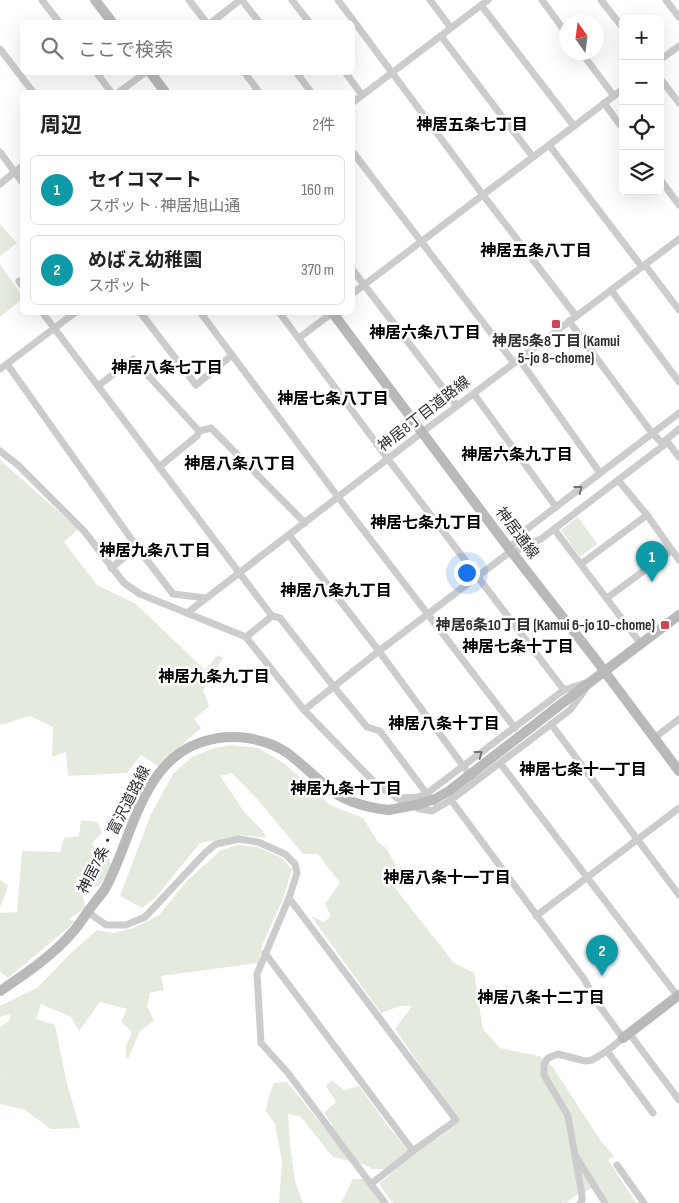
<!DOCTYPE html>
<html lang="ja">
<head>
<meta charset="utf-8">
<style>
	body { margin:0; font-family:"Sofia Sans Condensed","Noto Sans JP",sans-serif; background:#f2f2f2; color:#222 }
	.controls { position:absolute; right:15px; top:15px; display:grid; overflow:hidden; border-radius:8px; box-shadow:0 5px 20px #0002 }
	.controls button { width:45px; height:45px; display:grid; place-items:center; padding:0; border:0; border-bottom:1px solid #e0e0e0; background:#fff; color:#222; font:25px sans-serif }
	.compass { position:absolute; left:559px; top:15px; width:45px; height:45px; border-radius:50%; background:#fff; box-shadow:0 5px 20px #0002; rotate:346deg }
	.you { position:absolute; left:466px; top:572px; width:18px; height:18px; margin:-12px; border:4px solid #fff; border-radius:50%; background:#1a73e8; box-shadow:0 0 0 8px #1a73e833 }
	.badge { display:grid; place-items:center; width:32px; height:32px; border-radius:50%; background:#0b8043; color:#fff; font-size:16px; font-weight:700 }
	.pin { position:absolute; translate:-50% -41px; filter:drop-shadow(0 1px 2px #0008) }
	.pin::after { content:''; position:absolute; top:26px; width:18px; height:15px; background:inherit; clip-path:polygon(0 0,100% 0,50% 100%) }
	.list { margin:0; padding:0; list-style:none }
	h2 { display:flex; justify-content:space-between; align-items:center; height:65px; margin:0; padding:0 20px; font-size:21px }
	h2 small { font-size:16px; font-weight:400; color:#767676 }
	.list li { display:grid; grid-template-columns:32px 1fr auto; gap:15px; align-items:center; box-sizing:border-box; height:70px; margin:0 10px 10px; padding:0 10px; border:1px solid #e0e0e0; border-radius:8px }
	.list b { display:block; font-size:19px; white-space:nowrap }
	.list p { margin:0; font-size:16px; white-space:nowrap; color:#767676 }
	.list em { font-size:16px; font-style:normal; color:#767676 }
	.icon { flex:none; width:28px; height:28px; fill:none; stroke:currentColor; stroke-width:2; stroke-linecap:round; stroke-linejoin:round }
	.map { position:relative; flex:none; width:679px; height:1203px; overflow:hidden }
	.search { position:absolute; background:#fff; box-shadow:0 5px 20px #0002; left:20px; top:20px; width:335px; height:55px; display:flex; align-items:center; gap:12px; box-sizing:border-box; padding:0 18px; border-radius:8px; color:#767676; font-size:19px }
	.panel { position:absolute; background:#fff; box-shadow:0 5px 20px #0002; left:20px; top:90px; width:335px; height:225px; border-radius:8px }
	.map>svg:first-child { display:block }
	.green { fill:#e5eade }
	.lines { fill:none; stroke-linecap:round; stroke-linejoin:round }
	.street { stroke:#ccc; stroke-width:7 }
	.secondary { stroke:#b9b9b9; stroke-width:10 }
	.secondary-bridge { stroke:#b9b9b9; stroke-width:10 }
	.oneway { stroke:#767676 }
	.poi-dot { fill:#d04657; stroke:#fff; stroke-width:2 }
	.labels { text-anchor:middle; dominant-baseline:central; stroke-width:5; stroke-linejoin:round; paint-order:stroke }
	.poi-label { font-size:15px; font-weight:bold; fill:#2f2f2f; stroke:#fff }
	.street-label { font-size:15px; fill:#2f2f2f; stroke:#fff }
	.neighbourhood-label { font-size:16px; font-weight:bold; fill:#000; stroke:#fff }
</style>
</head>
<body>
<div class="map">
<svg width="679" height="1203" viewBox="0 0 679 1203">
	<rect width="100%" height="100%" fill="#fff"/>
	<!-- green -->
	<g class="green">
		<path d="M0,224L17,243L0,256Z"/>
		<path d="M0,264L22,296V299L0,317Z"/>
		<path d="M0,460L78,529L64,542L97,585L136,604L205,670L218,655L223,658L203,690L209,706L194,719L201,728L158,766L141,755L127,773L68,776L66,752L52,757L53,727L30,716L0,725Z"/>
		<path d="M578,517L597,544L580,557L561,530Z"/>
		<path d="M231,745L258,748L285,764L330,805L363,818L378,842L386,848L404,879L395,888L454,963L474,973L483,1029L500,1048L539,1056L552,1066L601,1141L614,1156L608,1160L636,1203H609L598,1185L574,1197L566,1203H393L379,1184L396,1169H372L366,1165L333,1157L300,1116L288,1114L290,1145L295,1181L303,1203H279L282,1162L275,1124L266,1111L269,1095L274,1083L287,1082L325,1129L333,1125L324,1113L336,1102L326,1086L332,1080L344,1090L359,1086L388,1126L407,1149L431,1135L437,1139L459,1122L395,1029L412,1006H400L381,1013L311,916L324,922L331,916L325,904L340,883L318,854H303L257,799L232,773L220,776L245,813L263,831L266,838L242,835L200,843L155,898L142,908L120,896L151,814L173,774L192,757L215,748Z"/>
		<path d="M81,820L97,822L102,833L92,843L97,855L109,858L112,867L99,886L82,889L85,908L69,919L75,922L8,978L0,972V913L17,912L22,851L60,852L64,838L79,836Z"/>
		<path d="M238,845L257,847L282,858L292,870L283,899L263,943L258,963L161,976L164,990L150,993L147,1006L154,1021L140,1031L128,1059L126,1057V1046L132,1032L121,1022L127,1009L100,1002L79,1031L71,1017L41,1004L36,1019L55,1025L67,1084L80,1128L51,1129L25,1110L0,1104V1079L1,1078L0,1077V1027L9,1021L11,1014L0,1017V1006L37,988L72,952L97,930L113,933L133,928L159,915L187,881L221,850Z"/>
		<path d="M0,880L8,886L0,908Z"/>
		<path d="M353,1179H364L380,1203H339H341Z"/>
	</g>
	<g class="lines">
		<!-- street -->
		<g class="street">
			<path d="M42,0L59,22"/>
			<path d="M189,0L206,22"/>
			<path d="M242,0L259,22"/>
			<path d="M292,0L309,22"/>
			<path d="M338,0L483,195L576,316"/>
			<path d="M430,0L451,28"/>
			<path d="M542,0L566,33"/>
			<path d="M601,0L623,28"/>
			<path d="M666,0L679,17"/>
			<path d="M481,5L574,126"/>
			<path d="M212,22L240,0"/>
			<path d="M441,36L533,157"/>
			<path d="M0,49L33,92"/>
			<path d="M581,52L614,96"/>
			<path d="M660,60L679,46"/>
			<path d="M96,72L111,92"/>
			<path d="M244,72L259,92"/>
			<path d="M296,72L311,92"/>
			<path d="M345,72L362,95"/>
			<path d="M660,78L679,103"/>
			<path d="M119,92L146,72"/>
			<path d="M352,103L488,0"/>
			<path d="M604,103L623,129"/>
			<path d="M549,145L642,267"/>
			<path d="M352,151L514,363"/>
			<path d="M0,152L22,182"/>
			<path d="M660,179L679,205"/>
			<path d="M0,184L22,166"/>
			<path d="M645,265L679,310"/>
			<path d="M352,269L457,406"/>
			<path d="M19,281L22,286"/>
			<path d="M611,290L679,382"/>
			<path d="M352,294L623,89"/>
			<path d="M42,312L272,616L246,637"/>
			<path d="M140,312L196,385L232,355"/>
			<path d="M200,312L338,497L515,728"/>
			<path d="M279,312L388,459L564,690"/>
			<path d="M569,321L652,433L664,445"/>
			<path d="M299,338L332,313"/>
			<path d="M519,359L600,473"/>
			<path d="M7,364L137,547L173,594L206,598"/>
			<path d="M0,369L76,312"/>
			<path d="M98,386L133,359L199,431"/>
			<path d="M474,394L556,507"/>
			<path d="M666,440L679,457"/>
			<path d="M0,451L18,465L84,531L124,583L140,594L246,637L304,710L377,785L397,798L420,809L432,811L451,800L570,710L585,690"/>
			<path d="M159,467L197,436L199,431L211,428L305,523"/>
			<path d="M618,480L647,515L679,560"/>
			<path d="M554,529L641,644"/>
			<path d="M289,535L379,651L472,778"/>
			<path d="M508,547L518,541L527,529L679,413"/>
			<path d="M513,553L523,547L541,539L664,445L666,440L679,429"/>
			<path d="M581,564L647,515"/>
			<path d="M111,568L137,547"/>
			<path d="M607,598L672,550"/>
			<path d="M187,613L433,424L679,239"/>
			<path d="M272,616L280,618L334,687L367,727L380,731L424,790L434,802"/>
			<path d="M304,710L379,651L511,551"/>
			<path d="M551,724L679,895"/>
			<path d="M654,738L679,719"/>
			<path d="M500,763L679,998"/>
			<path d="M400,798L418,797L426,794L564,690L585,683"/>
			<path d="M451,800L584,979L598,1004L623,1038L607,1051L592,1060L585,1061L558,1054L548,1058L544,1064V1075L568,1116L582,1195V1201L580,1203"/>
			<path d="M289,898L456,1120L413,1151L371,1184"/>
			<path d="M88,912L106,925H126L145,917L206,852L216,844L239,839L258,842L285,854L295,864L297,873L289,898L257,974L261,1043L288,1073L385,1203"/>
			<path d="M536,916L679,808"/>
			<path d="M265,953L413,1151"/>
			<path d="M629,1033L679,1100"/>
			<path d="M607,1051L653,1113"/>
			<path d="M577,1158L605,1203"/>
			<path d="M617,1165L644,1203"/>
		</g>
		<!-- secondary -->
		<g class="secondary">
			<path d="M95,0L112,22"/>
			<path d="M150,72L165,92"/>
			<path d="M332,312L511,551L593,656L679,771"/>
			<path d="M556,708L679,615"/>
			<path d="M0,991C25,974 51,957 71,934C78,927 83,918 89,910C94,903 100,896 105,889C132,840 141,761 202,742C217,737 231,736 247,738C260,740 274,744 286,752C303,764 318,781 335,793C352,804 370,808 389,810"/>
			<path d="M623,1038L679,995"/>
		</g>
		<!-- secondary-bridge -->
		<path class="secondary-bridge" d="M389,810L420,804L435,799L449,791L556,708"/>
	</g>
	<!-- one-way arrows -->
	<defs><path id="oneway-chevron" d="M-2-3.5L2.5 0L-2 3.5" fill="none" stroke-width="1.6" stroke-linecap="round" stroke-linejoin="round" transform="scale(1.25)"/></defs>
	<g class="oneway">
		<use href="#oneway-chevron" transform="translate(579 489) rotate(-37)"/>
		<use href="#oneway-chevron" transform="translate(479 754) rotate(-37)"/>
	</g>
	<!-- markers -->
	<g class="poi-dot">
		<rect x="551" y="319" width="10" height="10" rx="2.5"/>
		<rect x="660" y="620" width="10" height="10" rx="2.5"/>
	</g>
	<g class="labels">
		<!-- poi labels -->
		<g class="poi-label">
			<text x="556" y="341">神居5条8丁目 (Kamui<tspan x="556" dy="17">5-jo 8-chome)</tspan></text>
			<text x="655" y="625" text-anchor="end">神居6条10丁目 (Kamui 6-jo 10-chome)</text>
		</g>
		<!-- street labels -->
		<g class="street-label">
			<text transform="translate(424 414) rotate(-38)">神居8丁目道路線</text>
			<text transform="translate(517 533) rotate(53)">神居通線</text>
			<text transform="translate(114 830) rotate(-63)">神居7条・富沢道路線</text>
		</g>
		<!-- neighbourhood labels -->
		<g class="neighbourhood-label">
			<text x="472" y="125">神居五条七丁目</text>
			<text x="536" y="251">神居五条八丁目</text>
			<text x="425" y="333">神居六条八丁目</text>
			<text x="167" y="368">神居八条七丁目</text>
			<text x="333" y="399">神居七条八丁目</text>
			<text x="517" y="455">神居六条九丁目</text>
			<text x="240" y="464">神居八条八丁目</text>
			<text x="426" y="523">神居七条九丁目</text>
			<text x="155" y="551">神居九条八丁目</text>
			<text x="336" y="591">神居八条九丁目</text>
			<text x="518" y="647">神居七条十丁目</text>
			<text x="214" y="677">神居九条九丁目</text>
			<text x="444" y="724">神居八条十丁目</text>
			<text x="583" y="770">神居七条十一丁目</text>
			<text x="346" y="789">神居九条十丁目</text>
			<text x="447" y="878">神居八条十一丁目</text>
			<text x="541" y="998">神居八条十二丁目</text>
		</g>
	</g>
</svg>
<div class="controls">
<button>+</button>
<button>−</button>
<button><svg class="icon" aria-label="locate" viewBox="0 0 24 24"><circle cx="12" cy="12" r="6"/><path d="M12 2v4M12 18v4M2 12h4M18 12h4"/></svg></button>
<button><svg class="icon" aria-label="layers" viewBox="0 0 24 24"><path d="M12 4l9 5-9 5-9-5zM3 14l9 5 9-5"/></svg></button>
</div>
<svg class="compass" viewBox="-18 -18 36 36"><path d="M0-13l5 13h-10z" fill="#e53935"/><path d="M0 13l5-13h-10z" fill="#767676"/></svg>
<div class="you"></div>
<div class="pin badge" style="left:652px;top:582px;background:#0f9aa8">1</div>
<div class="pin badge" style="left:602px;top:976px;background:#0f9aa8">2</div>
<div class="search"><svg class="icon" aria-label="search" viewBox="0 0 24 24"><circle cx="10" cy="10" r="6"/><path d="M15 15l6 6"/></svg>ここで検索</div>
<section class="panel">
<h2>周辺<small>2件</small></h2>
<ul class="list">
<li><span class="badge" style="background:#0f9aa8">1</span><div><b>セイコマート</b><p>スポット · 神居旭山通</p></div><em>160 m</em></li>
<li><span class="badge" style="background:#0f9aa8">2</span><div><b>めばえ幼稚園</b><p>スポット</p></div><em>370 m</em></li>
</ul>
</section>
</div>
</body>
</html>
